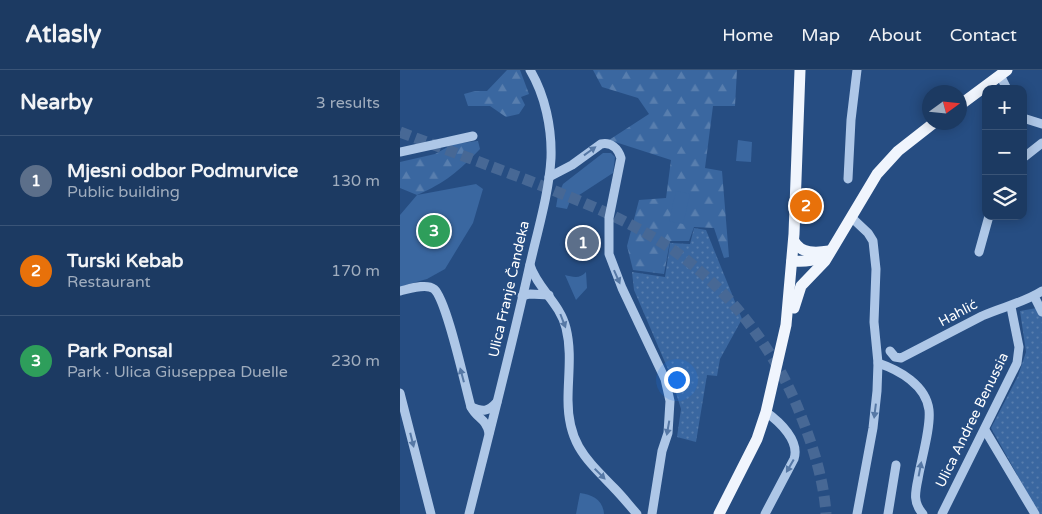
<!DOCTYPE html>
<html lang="en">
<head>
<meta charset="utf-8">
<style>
	body { margin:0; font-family:"Varela Round",sans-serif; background:#254168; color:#f1f3f6 }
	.controls { position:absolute; right:15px; top:15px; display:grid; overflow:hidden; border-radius:10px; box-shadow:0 2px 12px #0003 }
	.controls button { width:45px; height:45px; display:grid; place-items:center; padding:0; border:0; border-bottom:1px solid #3a5477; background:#1c3a62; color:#f1f3f6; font:25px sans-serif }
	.compass { position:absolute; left:522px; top:15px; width:45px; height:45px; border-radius:50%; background:#1c3a62; box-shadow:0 2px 12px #0003; rotate:75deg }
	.you { position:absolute; left:276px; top:309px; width:18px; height:18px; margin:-12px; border:4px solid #fff; border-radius:50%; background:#1a73e8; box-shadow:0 0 0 8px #1a73e833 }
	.badge { display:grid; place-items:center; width:32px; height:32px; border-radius:50%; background:#f0cd73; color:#fff; font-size:16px; font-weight:700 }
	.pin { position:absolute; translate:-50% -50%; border:2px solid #fff; box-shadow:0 1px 5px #0006 }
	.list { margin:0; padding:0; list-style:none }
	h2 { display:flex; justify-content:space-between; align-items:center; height:65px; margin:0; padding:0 20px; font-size:21px }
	h2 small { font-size:16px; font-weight:400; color:#a0adbe }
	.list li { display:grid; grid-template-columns:32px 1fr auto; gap:15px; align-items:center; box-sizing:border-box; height:90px; padding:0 20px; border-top:1px solid #3a5477 }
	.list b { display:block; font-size:19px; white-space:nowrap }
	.list p { margin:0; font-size:16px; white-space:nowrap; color:#a0adbe }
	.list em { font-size:16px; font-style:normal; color:#a0adbe }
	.icon { flex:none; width:28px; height:28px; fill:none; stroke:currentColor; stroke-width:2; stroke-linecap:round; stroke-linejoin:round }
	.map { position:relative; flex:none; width:642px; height:444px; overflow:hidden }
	header { display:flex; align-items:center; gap:30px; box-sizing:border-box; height:70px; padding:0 25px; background:#1c3a62; border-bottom:1px solid #3a5477 }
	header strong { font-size:24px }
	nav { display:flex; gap:28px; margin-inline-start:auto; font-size:18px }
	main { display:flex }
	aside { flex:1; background:#1c3a62 }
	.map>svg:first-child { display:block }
	.forest { fill:url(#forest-firs) }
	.park { fill:#3a67a0 }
	.garden { fill:url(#garden-dots) }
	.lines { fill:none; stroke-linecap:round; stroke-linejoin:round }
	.major-tunnel { stroke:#476895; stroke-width:11; stroke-dasharray:11 5.5; stroke-linecap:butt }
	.minor { stroke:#aec7e7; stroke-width:9 }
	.major { stroke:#f0f5fd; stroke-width:11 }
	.oneway { fill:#5678a5 }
	.labels { text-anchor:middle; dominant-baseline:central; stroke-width:4; stroke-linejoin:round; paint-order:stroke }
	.street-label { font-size:14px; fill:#fff; stroke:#264d82 }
</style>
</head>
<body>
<header>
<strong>Atlasly</strong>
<nav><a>Home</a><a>Map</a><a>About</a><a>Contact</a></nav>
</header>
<main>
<aside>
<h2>Nearby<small>3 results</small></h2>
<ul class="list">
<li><span class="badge" style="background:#5c6f8a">1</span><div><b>Mjesni odbor Podmurvice</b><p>Public building</p></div><em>130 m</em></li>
<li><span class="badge" style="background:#e8710a">2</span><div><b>Turski Kebab</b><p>Restaurant</p></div><em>170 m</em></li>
<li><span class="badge" style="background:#2e9e5b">3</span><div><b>Park Ponsal</b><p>Park · Ulica Giuseppea Duelle</p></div><em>230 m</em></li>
</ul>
</aside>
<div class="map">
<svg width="642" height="444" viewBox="0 0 642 444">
	<defs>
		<pattern id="forest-firs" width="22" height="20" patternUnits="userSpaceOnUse" patternTransform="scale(1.25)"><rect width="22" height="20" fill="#3a67a0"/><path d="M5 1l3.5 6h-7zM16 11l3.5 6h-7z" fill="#587eae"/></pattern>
		<pattern id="garden-dots" width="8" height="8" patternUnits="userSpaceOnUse" patternTransform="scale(1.25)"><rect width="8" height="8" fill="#3a67a0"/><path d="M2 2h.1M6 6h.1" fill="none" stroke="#587eae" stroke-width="1.8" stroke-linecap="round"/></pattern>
	</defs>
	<rect width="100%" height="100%" fill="#264d82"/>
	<!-- forest -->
	<g class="forest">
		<path d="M107,0H120L129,24L121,27L125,35L119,44L106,47L90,36H68L64,24L75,21H87Z"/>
		<path d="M193,0H337L335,36H313L305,98L322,101L329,187L324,188L314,158L294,157L289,171H270L264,204L233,200L227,176L239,130L266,128L271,90L209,70L249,44L238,28L202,17Z"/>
		<path d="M78,71L80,79C59,101 45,113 17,125L0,118V92L35,84L53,74Z"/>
	</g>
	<!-- park -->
	<g class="park">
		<path d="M338,70L352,72L351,92L336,91Z"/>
		<path d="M203,83H211L215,87L213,103L170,131L167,139L156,137L158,125L163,114Z"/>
		<path d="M76,114L83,119L73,153L45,199L27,209L9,214L0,218V145L17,125Z"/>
		<path d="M276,121L290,124L283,154L269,151Z"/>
		<path d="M186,202L187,218L176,230L165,205C173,207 180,209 186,202Z"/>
		<path d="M180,423C193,425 203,430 204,444H176Z"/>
	</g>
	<!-- garden -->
	<g class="garden">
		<path d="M294,158L306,160L342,249L320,289L317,306L307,305L296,372L277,367L281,339L270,304L234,220L232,202L265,207L270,173L290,174Z"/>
		<path d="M642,237V444H639L591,358L618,306L626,282L620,241Z"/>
	</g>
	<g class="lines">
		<!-- major-tunnel -->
		<path class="major-tunnel" d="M0,62C42,78 85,94 127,110C178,130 228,149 273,180C329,219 377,282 401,346C413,376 424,411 426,444"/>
		<!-- minor -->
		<g class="minor">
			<path d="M600,5L607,19"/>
			<path d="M623,48L642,54"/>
			<path d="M0,82L73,66"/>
			<path d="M623,88L642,73"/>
			<path d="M149,107L172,95L201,74C211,72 218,78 221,88L209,148V184L222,218L265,309L270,331L268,363L262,381L252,444"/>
			<path d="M448,109L451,50L457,0"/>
			<path d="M451,147L468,163L473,171L476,199L474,252L478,293L477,321L473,358L457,444"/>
			<path d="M579,182L589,146"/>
			<path d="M130,195C137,218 160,233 166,258C172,282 168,305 168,330C168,374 186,389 214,418C222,426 229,435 237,444"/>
			<path d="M0,221C9,219 26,213 34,219C47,230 65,316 71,337C77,349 86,348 89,363"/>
			<path d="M122,226L130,224L149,225"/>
			<path d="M634,226L642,242"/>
			<path d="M490,281L495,287L501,288L582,246C602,237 623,233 642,221"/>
			<path d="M478,293C499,300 526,315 529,340C531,358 521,390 518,409C515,423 513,433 523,444"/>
			<path d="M0,323L31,444"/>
			<path d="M71,337C83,342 88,342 97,332"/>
			<path d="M585,360L635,444"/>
			<path d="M69,444C89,364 110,284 128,203C136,166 149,125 151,88C152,58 145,25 130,0"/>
			<path d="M365,444L394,389C400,371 380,352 366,342"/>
			<path d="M488,444L496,395"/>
			<path d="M542,444L617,293L619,277L611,237"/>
		</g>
		<!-- major -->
		<g class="major">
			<path d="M560,35L607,0"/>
			<path d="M394,171C401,184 416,183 429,181"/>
			<path d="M392,191C406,192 416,191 428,183"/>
			<path d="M394,238L401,216L425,191L477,104L498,81L535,52"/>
			<path d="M319,444L357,369L366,342L386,255L394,164L400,0"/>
		</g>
	</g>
	<!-- one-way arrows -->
	<defs><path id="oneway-solid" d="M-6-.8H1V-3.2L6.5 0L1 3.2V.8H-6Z" transform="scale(1.25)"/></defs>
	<g class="oneway">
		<use href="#oneway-solid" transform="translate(190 81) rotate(-36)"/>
		<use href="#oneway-solid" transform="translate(217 207) rotate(66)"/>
		<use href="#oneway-solid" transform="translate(163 251) rotate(69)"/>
		<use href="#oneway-solid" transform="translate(62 305) rotate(-105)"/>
		<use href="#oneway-solid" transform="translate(475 341) rotate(97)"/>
		<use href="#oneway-solid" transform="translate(268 358) rotate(100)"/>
		<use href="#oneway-solid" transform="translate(12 370) rotate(76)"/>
		<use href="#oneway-solid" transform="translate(390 396) rotate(120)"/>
		<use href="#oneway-solid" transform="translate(520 399) rotate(-79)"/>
		<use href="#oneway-solid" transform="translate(200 404) rotate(45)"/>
	</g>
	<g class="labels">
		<!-- street labels -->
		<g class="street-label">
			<text transform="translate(109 219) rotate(-77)">Ulica Franje Čandeka</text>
			<text transform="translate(558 243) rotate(-28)">Hahlić</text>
			<text transform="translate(572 350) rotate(-64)">Ulica Andree Benussia</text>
		</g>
	</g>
</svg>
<div class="controls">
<button>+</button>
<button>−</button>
<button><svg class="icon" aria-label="layers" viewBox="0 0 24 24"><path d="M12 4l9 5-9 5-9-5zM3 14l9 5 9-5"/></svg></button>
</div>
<svg class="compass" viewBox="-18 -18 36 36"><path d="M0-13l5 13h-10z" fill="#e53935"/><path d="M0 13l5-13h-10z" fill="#a0adbe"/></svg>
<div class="you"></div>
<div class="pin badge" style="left:183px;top:173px;background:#5c6f8a">1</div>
<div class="pin badge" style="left:406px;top:136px;background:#e8710a">2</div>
<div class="pin badge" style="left:34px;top:161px;background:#2e9e5b">3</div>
</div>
</main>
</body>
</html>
